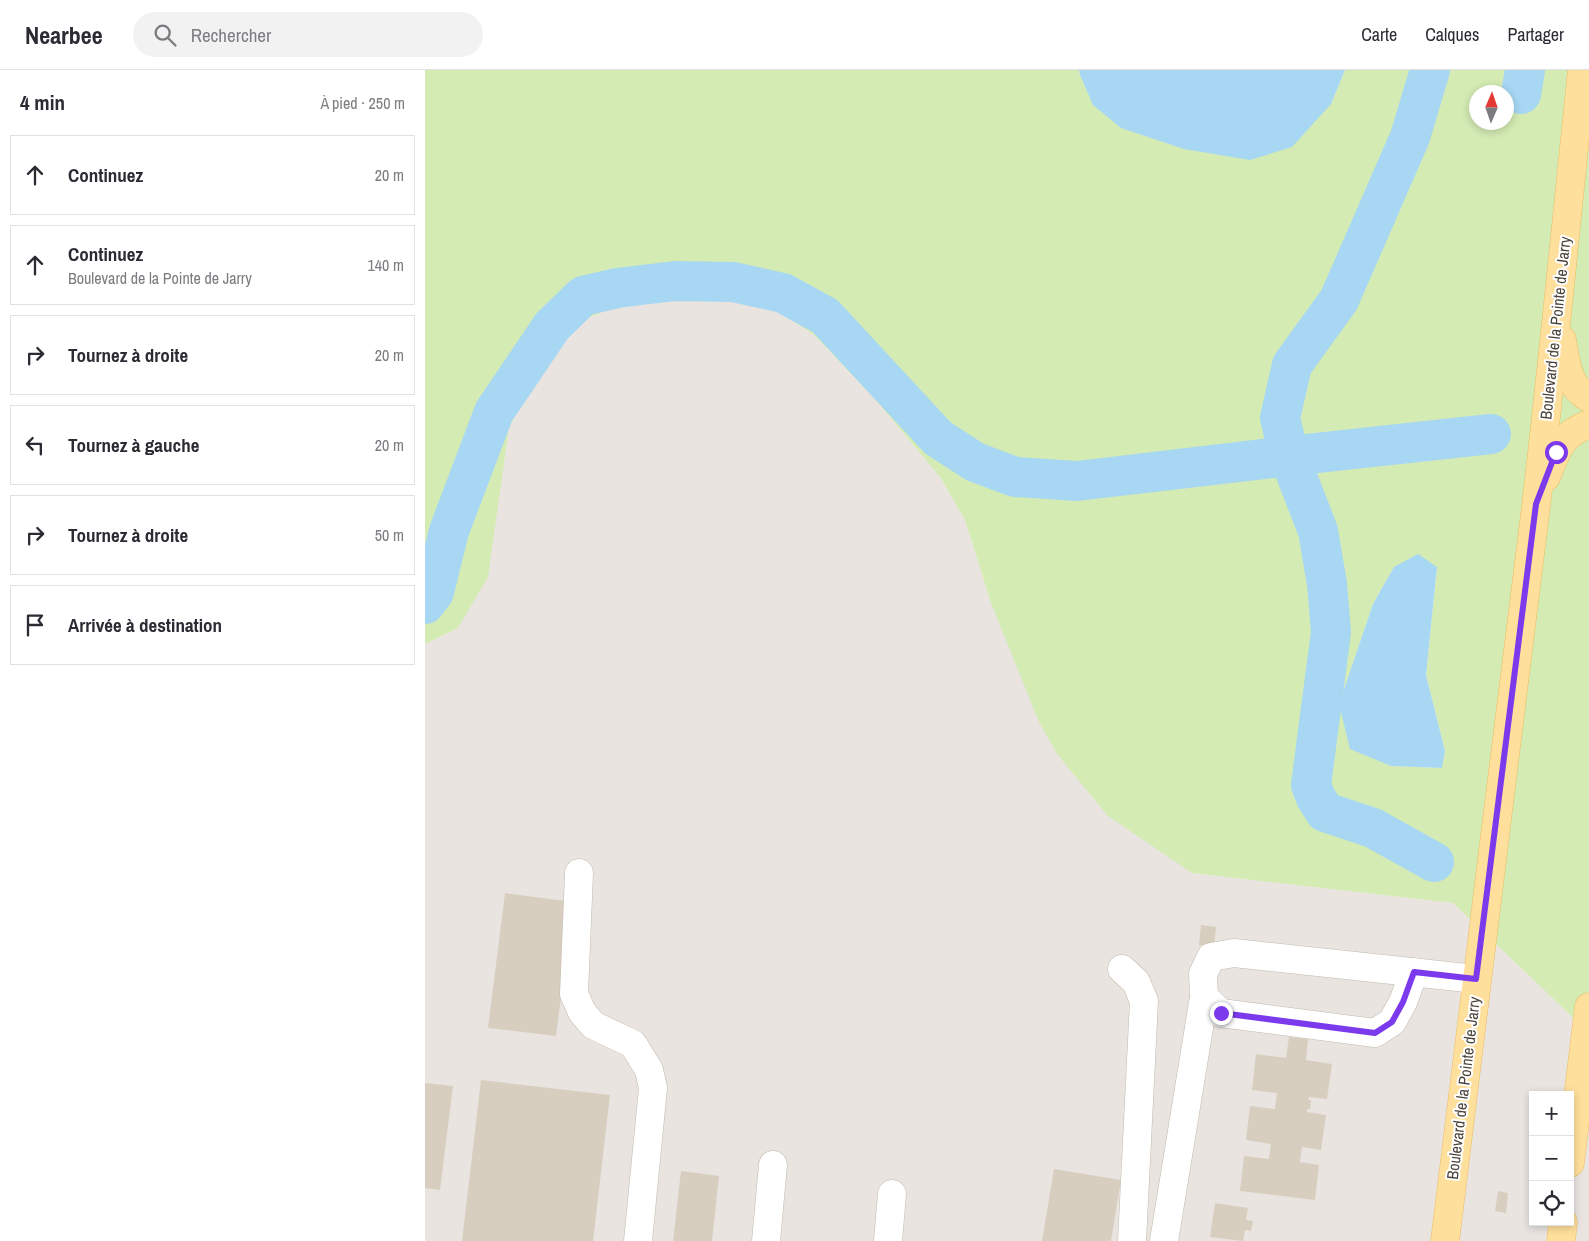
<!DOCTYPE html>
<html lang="fr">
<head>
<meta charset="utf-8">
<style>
	body { margin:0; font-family:"Archivo Narrow",sans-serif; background:#f2f2f3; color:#2b2b33 }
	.controls { position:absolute; right:15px; bottom:15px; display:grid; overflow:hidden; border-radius:0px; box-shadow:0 2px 8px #0003 }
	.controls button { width:45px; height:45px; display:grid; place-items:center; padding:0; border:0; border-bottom:1px solid #e1e1e2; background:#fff; color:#2b2b33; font:25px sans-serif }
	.compass { position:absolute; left:1044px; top:15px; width:45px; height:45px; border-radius:50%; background:#fff; box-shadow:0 2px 8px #0003; rotate:2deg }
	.stop { position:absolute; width:15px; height:15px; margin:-11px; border:4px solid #7c3aed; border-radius:50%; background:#fff }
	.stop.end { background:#7c3aed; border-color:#fff; box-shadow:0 1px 5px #0008 }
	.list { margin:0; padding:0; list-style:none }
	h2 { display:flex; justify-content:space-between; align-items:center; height:65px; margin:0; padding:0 20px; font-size:21px }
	h2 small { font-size:16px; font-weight:400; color:#7c7c81 }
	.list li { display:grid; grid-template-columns:32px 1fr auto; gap:15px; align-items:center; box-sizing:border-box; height:80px; margin:0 10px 10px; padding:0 10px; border:1px solid #e1e1e2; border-radius:0px }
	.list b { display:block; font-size:19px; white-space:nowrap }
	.list p { margin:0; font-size:16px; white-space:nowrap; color:#7c7c81 }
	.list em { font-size:16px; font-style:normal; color:#7c7c81 }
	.icon { flex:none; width:28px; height:28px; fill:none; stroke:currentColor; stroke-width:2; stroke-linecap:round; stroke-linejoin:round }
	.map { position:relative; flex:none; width:1164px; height:1171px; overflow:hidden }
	header { display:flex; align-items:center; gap:30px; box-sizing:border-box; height:70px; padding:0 25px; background:#fff; border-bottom:1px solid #e1e1e2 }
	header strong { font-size:24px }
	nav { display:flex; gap:28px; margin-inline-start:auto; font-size:18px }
	.search { width:350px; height:45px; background:#f2f2f3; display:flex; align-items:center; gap:12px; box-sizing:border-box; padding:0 18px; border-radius:28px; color:#7c7c81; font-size:19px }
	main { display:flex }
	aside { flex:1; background:#fff }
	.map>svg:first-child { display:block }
	.industrial { fill:#e9e4e0; fill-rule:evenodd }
	.green { fill:#d4ebb4; fill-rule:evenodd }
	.water { fill:#a7d7f3 }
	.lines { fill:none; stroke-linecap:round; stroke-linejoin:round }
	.river { stroke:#a7d7f3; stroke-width:40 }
	.building { fill:#d8cec0 }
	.minor-casing { stroke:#c2baad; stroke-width:29 }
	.major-casing { stroke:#e8bd67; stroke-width:29 }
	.minor { stroke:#fff; stroke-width:28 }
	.major { stroke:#ffdf9c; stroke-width:28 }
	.route { stroke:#7c3aed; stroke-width:6 }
	.labels { text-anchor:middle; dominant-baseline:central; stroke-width:4; stroke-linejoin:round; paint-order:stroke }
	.street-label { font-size:16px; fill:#4b4339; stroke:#fff }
</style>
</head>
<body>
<header>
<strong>Nearbee</strong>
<div class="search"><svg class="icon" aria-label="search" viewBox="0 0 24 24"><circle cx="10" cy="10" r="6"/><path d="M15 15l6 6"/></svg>Rechercher</div>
<nav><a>Carte</a><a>Calques</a><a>Partager</a></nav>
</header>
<main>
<aside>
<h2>4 min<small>À pied · 250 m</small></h2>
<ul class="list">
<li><svg class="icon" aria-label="ahead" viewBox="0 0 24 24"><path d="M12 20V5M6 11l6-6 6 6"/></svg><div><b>Continuez</b></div><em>20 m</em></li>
<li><svg class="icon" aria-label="ahead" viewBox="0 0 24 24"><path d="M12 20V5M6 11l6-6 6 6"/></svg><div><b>Continuez</b><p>Boulevard de la Pointe de Jarry</p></div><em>140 m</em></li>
<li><svg class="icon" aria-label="right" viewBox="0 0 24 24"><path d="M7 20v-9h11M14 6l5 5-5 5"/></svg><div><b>Tournez à droite</b></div><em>20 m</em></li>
<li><svg class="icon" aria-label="left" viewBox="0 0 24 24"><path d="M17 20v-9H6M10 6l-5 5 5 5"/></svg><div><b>Tournez à gauche</b></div><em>20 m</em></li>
<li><svg class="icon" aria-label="right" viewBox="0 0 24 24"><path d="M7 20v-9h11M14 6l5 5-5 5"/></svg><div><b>Tournez à droite</b></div><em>50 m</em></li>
<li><svg class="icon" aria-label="arrive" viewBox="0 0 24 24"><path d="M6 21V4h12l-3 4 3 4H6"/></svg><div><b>Arrivée à destination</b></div></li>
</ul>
</aside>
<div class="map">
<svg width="1164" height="1171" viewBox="0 0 1164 1171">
	<rect width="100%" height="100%" fill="#f6f3ec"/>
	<!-- industrial -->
	<path class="industrial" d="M295,229L351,240L389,265L450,329L515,407L540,450L566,533L767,803L1028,833L1164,963V1171H0V574L33,558L79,393L84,358L114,301L150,253L188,238L232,230ZM1108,1025H1145V1152H1108Z"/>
	<!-- green -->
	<path class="green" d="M0,0H654L655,5L906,34L920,0H1164V963L1028,833L767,803L683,746L632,684L614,652L566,533L540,450L515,407L450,329L389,265L351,240L295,229L232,230L188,238L150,253L114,301L84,358L63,507L33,558L0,574ZM1052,22H1082V52H1052ZM969,497H1012L1001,605L1020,681L1016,698L966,696L914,634L948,534Z"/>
	<!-- water -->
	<g class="water">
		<path d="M654,0H920L906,34L867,77L825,90L759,79L696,58L668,35L655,5Z"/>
		<path d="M993,484L1012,497L1001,605L1020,681L1017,698L966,696L925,679L914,634L948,534L969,497Z"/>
	</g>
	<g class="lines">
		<!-- river -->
		<g class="river">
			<path d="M1005,0L985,67L914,230L867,295L855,348L864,386L1066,364"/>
			<path d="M1096,24L1100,0"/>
			<path d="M0,534L9,522L24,461L69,342L127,256L158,226L192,218L250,211L308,212L358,223L400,246L513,368L550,392L590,407L652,411L864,386L893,461L902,514L906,562L886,715L891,728L900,742L948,758L1009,792"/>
		</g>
	</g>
	<!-- building -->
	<g class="building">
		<path d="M80,823L148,832L131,966L63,958Z"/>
		<path d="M776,855L791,857L789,877L774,875Z"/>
		<path d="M864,967L883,969L881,990L907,994L902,1029L884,1027L883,1030H886L885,1039H882V1042L901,1045L896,1080L877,1077L875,1092L894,1095L890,1130L815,1121L819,1086L844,1089L846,1074L821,1070L825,1036L850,1039L852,1023L827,1020L831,984L861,988Z"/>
		<path d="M56,1010L185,1025L168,1171H37Z"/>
		<path d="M0,1013L28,1016L15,1120L0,1118Z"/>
		<path d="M629,1099L696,1110L686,1171H617Z"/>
		<path d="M256,1101L294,1106L287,1171H248Z"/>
		<path d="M1073,1121L1083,1123L1081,1143L1070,1141Z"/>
		<path d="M790,1133L823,1138L821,1150L828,1151L826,1161L820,1160L818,1171L785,1167Z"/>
	</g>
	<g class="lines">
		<!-- minor casing -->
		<g class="minor-casing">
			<g id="minor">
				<path d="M154,803L149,924L157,942L168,955L208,974L224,1000L228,1018L213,1171"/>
				<path d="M697,899L711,912L719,931L707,1171"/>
				<path d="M779,927L796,943L950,963L967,952L978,932L989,902"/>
				<path d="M341,1171L348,1095"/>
				<path d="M463,1171L467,1124"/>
				<path d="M739,1171L779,927L778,904L786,887L809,883L1051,909"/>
			</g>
		</g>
		<!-- major casing -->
		<g class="major-casing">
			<g id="major">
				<path d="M1137,270C1141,292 1142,316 1164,328"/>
				<path d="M1121,407C1132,380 1135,365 1164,354"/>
				<path d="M1145,1093L1164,937"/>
				<path d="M1020,1171C1049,926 1081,681 1111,436C1128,291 1142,145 1157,0"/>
				<path d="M1136,1171L1138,1152"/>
			</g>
		</g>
		<!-- minor -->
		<use href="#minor" class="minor"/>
		<!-- major -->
		<use href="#major" class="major"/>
	</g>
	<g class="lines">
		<!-- route -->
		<path class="route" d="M796,943L950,963L967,952L978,932L989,902L1051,909L1111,434L1131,382"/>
	</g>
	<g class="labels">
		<!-- street labels -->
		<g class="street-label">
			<text transform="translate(1130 258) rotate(-84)">Boulevard de la Pointe de Jarry</text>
			<text transform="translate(1038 1018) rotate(-83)">Boulevard de la Pointe de Jarry</text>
		</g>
	</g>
</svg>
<div class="controls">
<button>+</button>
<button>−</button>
<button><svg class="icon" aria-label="locate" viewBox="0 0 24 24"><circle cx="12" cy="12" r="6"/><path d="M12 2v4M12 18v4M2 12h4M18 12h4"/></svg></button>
</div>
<svg class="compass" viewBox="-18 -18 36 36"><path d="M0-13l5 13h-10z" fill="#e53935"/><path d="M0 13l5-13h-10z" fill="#7c7c81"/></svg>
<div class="stop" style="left:1131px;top:382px"></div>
<div class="stop end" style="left:796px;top:943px"></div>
</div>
</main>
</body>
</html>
